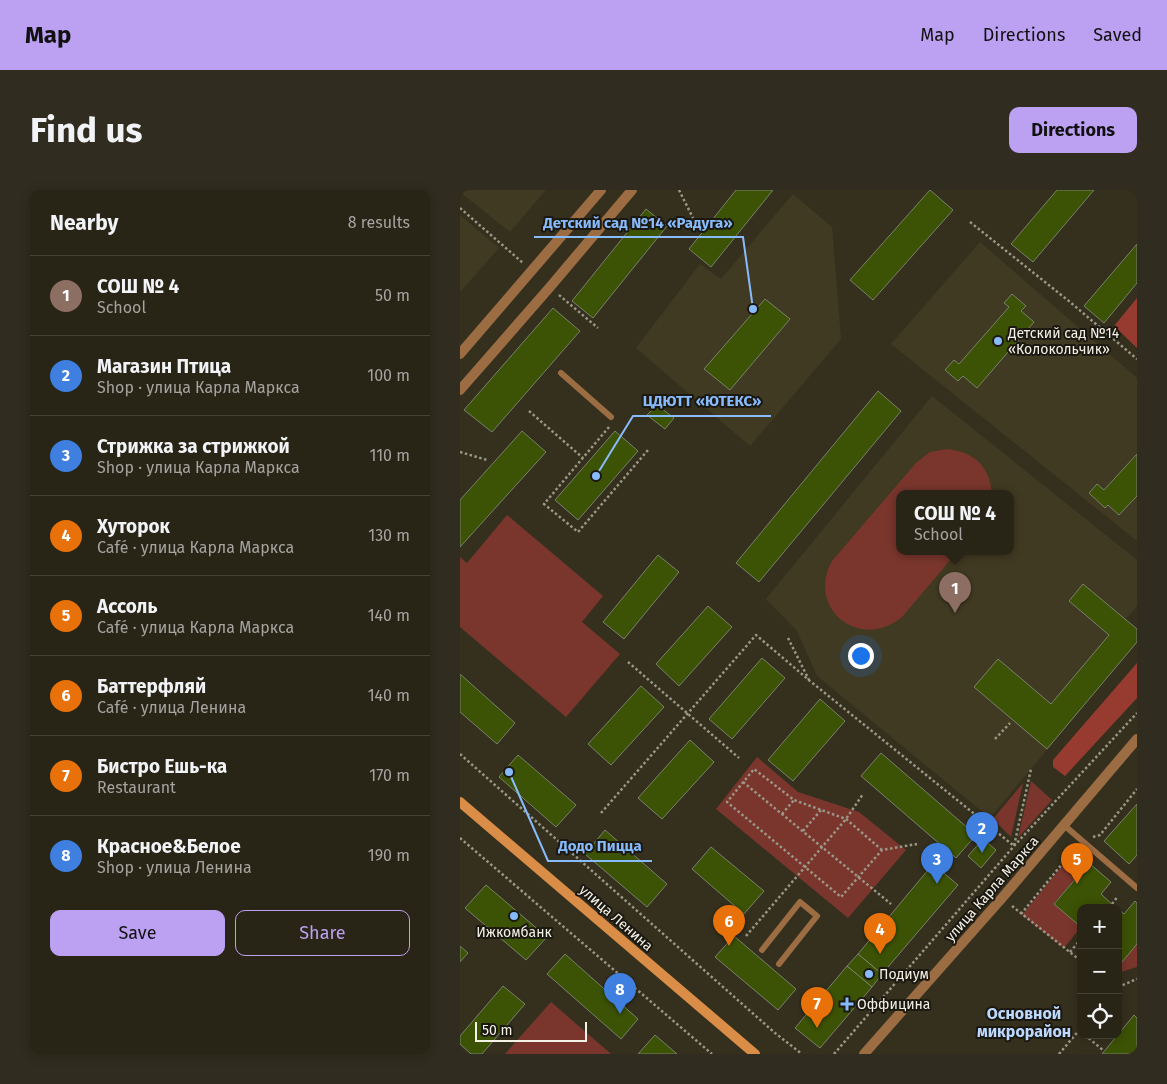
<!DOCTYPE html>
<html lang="en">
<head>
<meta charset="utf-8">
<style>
	body { margin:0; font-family:"Fira Sans",sans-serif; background:#302c1f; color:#f1f3f6 }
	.controls { position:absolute; right:15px; bottom:15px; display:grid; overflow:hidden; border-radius:10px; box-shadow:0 2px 12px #0003 }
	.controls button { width:45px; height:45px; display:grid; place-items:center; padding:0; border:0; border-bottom:1px solid #444135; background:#282416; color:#f1f3f6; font:25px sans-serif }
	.scale { position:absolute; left:15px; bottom:12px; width:112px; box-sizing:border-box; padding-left:5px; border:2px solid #f4f1e6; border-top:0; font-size:14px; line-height:18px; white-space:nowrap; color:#f4f1e6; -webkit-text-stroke:4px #1a1810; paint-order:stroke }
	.you { position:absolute; left:400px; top:465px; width:18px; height:18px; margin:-12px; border:4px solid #fff; border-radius:50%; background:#1a73e8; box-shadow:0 0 0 8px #1a73e833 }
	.badge { display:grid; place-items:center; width:32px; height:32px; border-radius:50%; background:#bca0f2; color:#fff; font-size:16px; font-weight:700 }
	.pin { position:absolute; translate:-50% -41px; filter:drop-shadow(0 1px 2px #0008) }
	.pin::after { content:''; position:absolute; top:26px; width:18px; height:15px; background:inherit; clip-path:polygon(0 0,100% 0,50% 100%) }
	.popup { position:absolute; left:436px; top:300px; width:118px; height:65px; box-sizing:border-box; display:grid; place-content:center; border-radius:10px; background:#282416; filter:drop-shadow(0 1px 4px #0005); font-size:16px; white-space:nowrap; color:#a5a4a1 }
	.popup b { font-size:19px; color:#f1f3f6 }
	.popup::after { content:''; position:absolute; left:50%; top:100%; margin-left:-10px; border:10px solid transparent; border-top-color:#282416 }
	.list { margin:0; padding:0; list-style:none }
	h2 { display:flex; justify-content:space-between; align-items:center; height:65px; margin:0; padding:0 20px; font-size:21px }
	h2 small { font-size:16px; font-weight:400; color:#a5a4a1 }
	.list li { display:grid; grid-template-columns:32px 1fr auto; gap:15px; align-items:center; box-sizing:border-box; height:80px; padding:0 20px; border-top:1px solid #444135 }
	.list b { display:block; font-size:19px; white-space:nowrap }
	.list p { margin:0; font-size:16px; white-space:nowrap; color:#a5a4a1 }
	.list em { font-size:16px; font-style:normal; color:#a5a4a1 }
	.actions { display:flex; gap:10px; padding:15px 20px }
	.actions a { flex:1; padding:11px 0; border:1px solid #bca0f2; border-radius:10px; text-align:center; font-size:18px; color:#bca0f2 }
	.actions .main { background:#bca0f2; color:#111 }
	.icon { flex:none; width:28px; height:28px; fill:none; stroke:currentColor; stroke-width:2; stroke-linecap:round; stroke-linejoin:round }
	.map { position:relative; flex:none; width:677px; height:864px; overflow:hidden; border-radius:10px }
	header { display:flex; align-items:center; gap:30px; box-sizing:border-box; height:70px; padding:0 25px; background:#bca0f2; color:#111 }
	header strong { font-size:24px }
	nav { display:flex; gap:28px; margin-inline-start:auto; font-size:18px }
	.intro { display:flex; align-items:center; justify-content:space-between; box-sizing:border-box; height:120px; padding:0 30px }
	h1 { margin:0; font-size:35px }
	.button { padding:12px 22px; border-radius:10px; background:#bca0f2; color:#111; font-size:18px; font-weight:700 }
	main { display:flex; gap:30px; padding:0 30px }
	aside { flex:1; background:#282416; border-radius:10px; box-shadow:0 2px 12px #0003 }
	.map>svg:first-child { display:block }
	.built { fill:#413a22; fill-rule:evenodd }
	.green { fill:#7a362d }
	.forest { fill:#973b31 }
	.building { fill:#3c5204; stroke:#79816e }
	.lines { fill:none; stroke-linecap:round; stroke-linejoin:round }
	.path { stroke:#9b9788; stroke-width:2.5; stroke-dasharray:2.5 2.5; stroke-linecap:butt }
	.lane { stroke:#9c6c43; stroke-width:6 }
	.street { stroke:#9c6c43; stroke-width:10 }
	.secondary { stroke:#d98d47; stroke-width:10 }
	.poi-dot { fill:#88bbfc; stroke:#1a1810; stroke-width:2 }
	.labels { text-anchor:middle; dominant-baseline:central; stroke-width:4; stroke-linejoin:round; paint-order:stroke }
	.poi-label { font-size:14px; fill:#f4f1e6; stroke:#1a1810; text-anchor:start }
	.street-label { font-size:14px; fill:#f4f1e6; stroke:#1a1810 }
	.quarter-label { font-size:16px; font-weight:bold; fill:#bdd9ff; stroke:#1a1810 }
	.leader { fill:none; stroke:#88bbfc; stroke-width:2 }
	.callout-dot { fill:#88bbfc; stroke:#1a1810; stroke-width:2 }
	.callout-label { font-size:15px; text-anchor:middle; font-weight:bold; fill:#88bbfc; stroke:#1a1810; stroke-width:4; stroke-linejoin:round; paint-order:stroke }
</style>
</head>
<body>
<header>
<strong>Map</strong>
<nav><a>Map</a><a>Directions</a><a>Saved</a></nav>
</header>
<div class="intro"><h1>Find us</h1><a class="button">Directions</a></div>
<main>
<aside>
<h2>Nearby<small>8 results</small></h2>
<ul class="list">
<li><span class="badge" style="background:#8d6e63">1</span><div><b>СОШ № 4</b><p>School</p></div><em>50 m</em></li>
<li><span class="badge" style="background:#3f7fe0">2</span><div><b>Магазин Птица</b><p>Shop · улица Карла Маркса</p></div><em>100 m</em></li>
<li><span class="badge" style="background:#3f7fe0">3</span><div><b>Стрижка за стрижкой</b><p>Shop · улица Карла Маркса</p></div><em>110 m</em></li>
<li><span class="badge" style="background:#e8710a">4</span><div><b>Хуторок</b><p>Café · улица Карла Маркса</p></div><em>130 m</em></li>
<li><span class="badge" style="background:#e8710a">5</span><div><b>Ассоль</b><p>Café · улица Карла Маркса</p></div><em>140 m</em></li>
<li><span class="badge" style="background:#e8710a">6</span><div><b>Баттерфляй</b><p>Café · улица Ленина</p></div><em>140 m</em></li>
<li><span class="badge" style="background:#e8710a">7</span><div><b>Бистро Ешь-ка</b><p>Restaurant</p></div><em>170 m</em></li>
<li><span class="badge" style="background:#3f7fe0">8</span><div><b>Красное&amp;Белое</b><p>Shop · улица Ленина</p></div><em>190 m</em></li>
</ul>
<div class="actions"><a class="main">Save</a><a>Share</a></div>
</aside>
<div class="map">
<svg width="677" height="864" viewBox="0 0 677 864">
	<rect width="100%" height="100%" fill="#35301e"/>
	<!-- built -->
	<g class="built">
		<path d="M0,0H86L50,42L0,2Z"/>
		<path d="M333,4L372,37L381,149L290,256L176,158L240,74L261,89Z"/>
		<path d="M0,25L39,58L0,102Z"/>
		<path d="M520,52L677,188V351L431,154Z"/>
		<path d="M472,206L677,370V416L666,429L677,439V452L530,628L357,486L337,441L306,409ZM440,304H550V362H440Z"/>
	</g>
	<!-- green -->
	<g class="green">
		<path d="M487,259C515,262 530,277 532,304H440V362H497L442,427C399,462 346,418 372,371L456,273L470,262Z"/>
		<path d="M47,325L143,406L122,432L160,464L106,527L0,437V367L7,373Z"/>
		<path d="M297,567L338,602L399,622L446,660L388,728L256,619Z"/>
		<path d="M571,591L592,610L558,648Z"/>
		<path d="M563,593L551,647L533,629Z"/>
		<path d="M615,660L629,673L594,713L621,737L604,758L562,725Z"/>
		<path d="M677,754V777L658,783V769L662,771Z"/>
		<path d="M91,812L151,864H45Z"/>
	</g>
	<!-- forest -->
	<g class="forest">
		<path d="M677,108V158L654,136Z"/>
		<path d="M677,473V508L605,586L593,577V570Z"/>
	</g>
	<!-- building -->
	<g class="building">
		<path d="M276,0H313L251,77L229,59Z"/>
		<path d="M470,0L493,20L413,110L390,90Z"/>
		<path d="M597,0H634L573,72L551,54Z"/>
		<path d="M186,19L207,36L133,128L112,111Z"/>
		<path d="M677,54V93L644,133L624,116Z"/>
		<path d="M552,104L566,116L561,121L574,132L517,198L503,186L498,191L485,180L494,170L499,174L549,117L544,113Z"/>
		<path d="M305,109L330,129L270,200L244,179Z"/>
		<path d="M93,118L120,141L32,242L4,220Z"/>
		<path d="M418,201L441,221L299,392L276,373Z"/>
		<path d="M197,215L214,228L205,239L187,225Z"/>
		<path d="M62,241L86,262L0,357V310Z"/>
		<path d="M155,241L178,261L118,330L95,310Z"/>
		<path d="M677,264V306L659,325L648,315L645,318L629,303L637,294L644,300Z"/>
		<path d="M198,365L219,382L164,449L143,432Z"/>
		<path d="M623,394L677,439V452L587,559L514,497L538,469L591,514L649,445L609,411Z"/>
		<path d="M248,416L272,437L219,496L196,474Z"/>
		<path d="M302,468L325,488L272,549L249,529Z"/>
		<path d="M0,484L55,533L37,554L0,522Z"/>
		<path d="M181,496L204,517L151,575L128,554Z"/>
		<path d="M360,509L385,531L333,591L308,570Z"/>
		<path d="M230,550L254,572L202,629L178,608Z"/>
		<path d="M421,563L516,645L496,668L401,586Z"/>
		<path d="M58,565L116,615L96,637L39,587Z"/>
		<path d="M677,614V665L669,674L644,651Z"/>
		<path d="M145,640L207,694L187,717L125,664Z"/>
		<path d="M523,649L536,660L521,678L508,666Z"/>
		<path d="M251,657L304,701L284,724L232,679Z"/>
		<path d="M629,673L651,692L641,704L656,718H621V737L594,714Z"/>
		<path d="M473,674L498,695L422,784L398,764Z"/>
		<path d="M26,695L87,747L66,770L5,718Z"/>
		<path d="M675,711L677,713V754L662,772L658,769V719L664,724Z"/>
		<path d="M274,746L336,799L318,820L255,767Z"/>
		<path d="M0,756L8,763L0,772Z"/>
		<path d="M105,764L178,829L161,849L87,784Z"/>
		<path d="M398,764L422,784L412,797L387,776Z"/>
		<path d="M387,776L412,797L360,858L335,838Z"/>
		<path d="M43,796L65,814L22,864H11L0,854V846Z"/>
		<path d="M674,825L677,828V864H642Z"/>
		<path d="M195,845L217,864H178Z"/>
	</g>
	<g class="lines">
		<!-- path -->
		<g class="path">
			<path d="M219,0L233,28"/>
			<path d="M0,18L63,73"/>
			<path d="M510,32L610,112L677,169"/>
			<path d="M99,105L138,138"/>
			<path d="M69,221L123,268"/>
			<path d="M149,237L84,314L118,342L188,260"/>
			<path d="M0,262L27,270"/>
			<path d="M328,448L349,490"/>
			<path d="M168,472L279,568"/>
			<path d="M535,549L550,533"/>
			<path d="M0,564L315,843L342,864"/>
			<path d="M283,592L431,714"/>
			<path d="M141,623L296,445L350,491L554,656L571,579"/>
			<path d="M322,624L334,610"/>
			<path d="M343,641L361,620"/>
			<path d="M633,647L640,645L677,599"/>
			<path d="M0,648L252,864"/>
			<path d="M422,660L386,629L334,610L294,579L267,612L381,707L422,660L457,654"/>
			<path d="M652,714L658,706"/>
			<path d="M552,716L621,771"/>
			<path d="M561,724L616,657"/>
			<path d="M286,746L386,629L403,604"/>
			<path d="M610,762L621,749"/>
			<path d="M658,797L677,789"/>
			<path d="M625,845L644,861"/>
			<path d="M374,864L554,656L677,523"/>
			<path d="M599,864L621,838"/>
		</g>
		<!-- lane -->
		<g class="lane">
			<path d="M101,183L151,227"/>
			<path d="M605,636L677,698"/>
			<path d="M302,760L340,712L357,726L319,774"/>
		</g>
		<!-- street -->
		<g class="street">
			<path d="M0,164L141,0"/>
			<path d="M0,200L90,97L172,0"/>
			<path d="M404,864L542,708L677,549"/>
		</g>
		<!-- secondary -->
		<path class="secondary" d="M0,612L295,864"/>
	</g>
	<!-- markers -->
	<g class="poi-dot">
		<circle cx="538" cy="151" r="5"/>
		<circle cx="54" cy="726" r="5"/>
		<circle cx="409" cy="784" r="5"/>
		<path d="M384.5 806.5h5v5h5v5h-5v5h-5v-5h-5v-5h5z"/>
	</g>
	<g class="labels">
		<!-- poi labels -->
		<g class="poi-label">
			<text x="548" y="143">Детский сад №14<tspan x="548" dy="16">«Колокольчик»</tspan></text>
			<text x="54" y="742" text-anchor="middle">Ижкомбанк</text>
			<text x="419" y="784">Подиум</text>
			<text x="397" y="814">Оффицина</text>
		</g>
		<!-- street labels -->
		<g class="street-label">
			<text transform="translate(532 699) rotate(-49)">улица Карла Маркса</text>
			<text transform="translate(156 728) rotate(41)">улица Ленина</text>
		</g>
		<!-- quarter labels -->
		<g class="quarter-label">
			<text x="564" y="823">Основной<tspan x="564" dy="18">микрорайон</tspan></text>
		</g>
	</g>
	<!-- callouts -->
	<path class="leader" d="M293 119L283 47H74M136 286L173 226H311M49 582L88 671H192"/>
	<g class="callout-dot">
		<circle cx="293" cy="119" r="5"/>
		<circle cx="136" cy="286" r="5"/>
		<circle cx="49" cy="582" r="5"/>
	</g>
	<g class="callout-label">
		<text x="178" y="38">Детский сад №14 «Радуга»</text>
		<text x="242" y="216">ЦДЮТТ «ЮТЕКС»</text>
		<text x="140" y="661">Додо Пицца</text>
	</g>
</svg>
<div class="controls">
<button>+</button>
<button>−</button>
<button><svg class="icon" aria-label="locate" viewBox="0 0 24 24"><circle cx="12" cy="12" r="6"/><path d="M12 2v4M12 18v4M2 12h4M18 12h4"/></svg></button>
</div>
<div class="scale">50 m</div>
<div class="you"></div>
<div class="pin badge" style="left:495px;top:423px;background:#8d6e63">1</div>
<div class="popup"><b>СОШ № 4</b>School</div>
<div class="pin badge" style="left:522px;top:663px;background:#3f7fe0">2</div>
<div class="pin badge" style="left:477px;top:694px;background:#3f7fe0">3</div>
<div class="pin badge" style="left:420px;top:764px;background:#e8710a">4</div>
<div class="pin badge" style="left:617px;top:694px;background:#e8710a">5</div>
<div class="pin badge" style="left:269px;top:756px;background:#e8710a">6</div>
<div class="pin badge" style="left:357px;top:838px;background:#e8710a">7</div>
<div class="pin badge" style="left:160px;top:824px;background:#3f7fe0">8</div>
</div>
</main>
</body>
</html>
